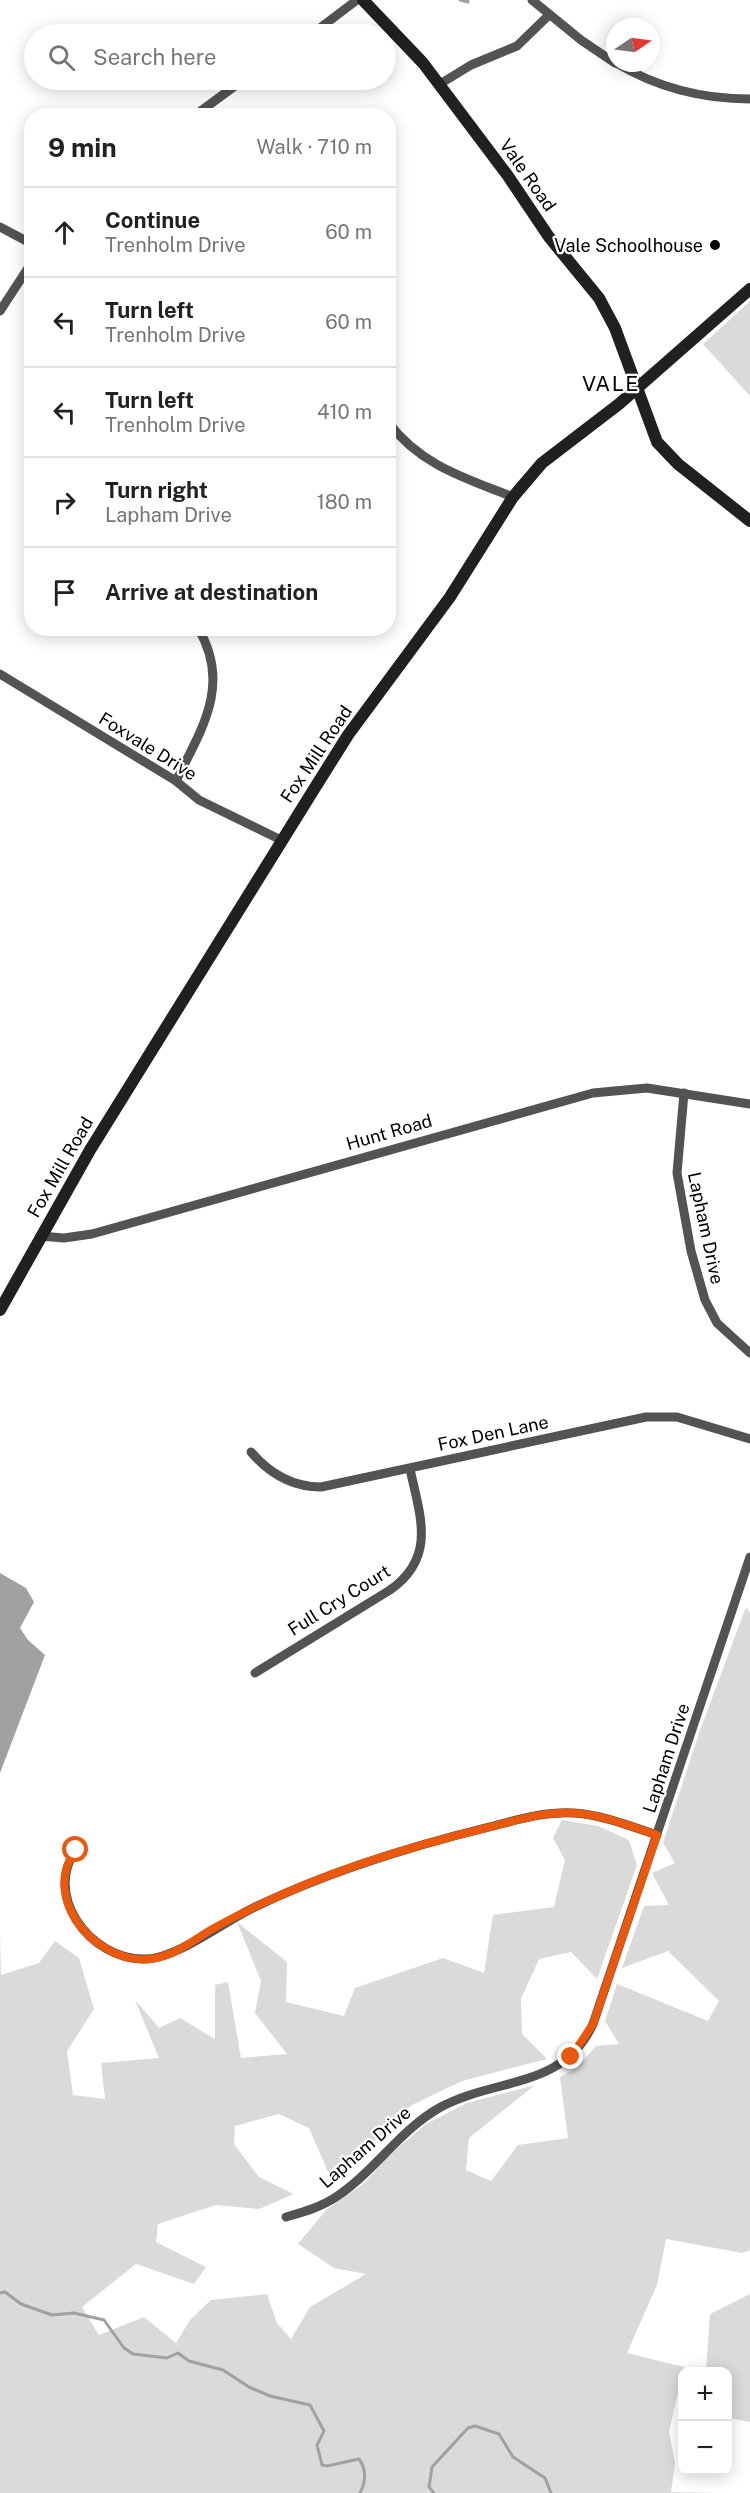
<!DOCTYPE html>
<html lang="en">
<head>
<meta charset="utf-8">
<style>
	body { margin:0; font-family:"Public Sans",sans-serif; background:#f6f6f6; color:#202124 }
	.controls { position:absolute; right:18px; bottom:18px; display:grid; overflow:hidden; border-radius:12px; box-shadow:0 3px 15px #0003 }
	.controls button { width:54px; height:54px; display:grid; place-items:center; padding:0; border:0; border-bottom:2px solid #e0e0e0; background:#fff; color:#202124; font:30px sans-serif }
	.compass { position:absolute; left:606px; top:18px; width:54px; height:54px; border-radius:50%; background:#fff; box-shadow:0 3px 15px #0003; rotate:77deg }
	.stop { position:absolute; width:18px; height:18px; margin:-14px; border:4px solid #ea580c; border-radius:50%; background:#fff }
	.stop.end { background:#ea580c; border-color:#fff; box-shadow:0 2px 6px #0008 }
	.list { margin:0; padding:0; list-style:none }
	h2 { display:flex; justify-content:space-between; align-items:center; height:78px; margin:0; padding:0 24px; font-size:26px }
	h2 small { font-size:20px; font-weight:400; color:#757577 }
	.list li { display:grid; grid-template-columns:39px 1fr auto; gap:18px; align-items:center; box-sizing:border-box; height:90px; padding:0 24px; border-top:2px solid #e0e0e0 }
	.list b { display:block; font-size:22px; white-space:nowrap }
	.list p { margin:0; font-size:20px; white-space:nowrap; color:#757577 }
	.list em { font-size:20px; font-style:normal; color:#757577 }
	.icon { flex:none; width:33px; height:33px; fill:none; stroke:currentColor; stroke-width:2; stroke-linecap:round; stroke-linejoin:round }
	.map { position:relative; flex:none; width:750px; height:2493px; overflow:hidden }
	.search { position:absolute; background:#fff; box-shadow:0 3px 15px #0003; left:24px; top:24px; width:372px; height:66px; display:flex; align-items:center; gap:15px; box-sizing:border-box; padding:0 21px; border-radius:33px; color:#757577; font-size:22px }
	.panel { position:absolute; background:#fff; box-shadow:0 3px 15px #0003; left:24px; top:108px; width:372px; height:528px; border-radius:24px }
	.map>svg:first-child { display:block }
	.green { fill:#dadada }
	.water { fill:#a1a1a1 }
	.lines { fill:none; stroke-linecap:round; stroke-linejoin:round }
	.stream { stroke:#a1a1a1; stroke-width:3 }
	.street { stroke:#535353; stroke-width:9 }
	.secondary { stroke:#202020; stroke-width:12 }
	.route { stroke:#ea580c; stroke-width:8 }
	.poi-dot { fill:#000; stroke:#fff; stroke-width:2 }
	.labels { text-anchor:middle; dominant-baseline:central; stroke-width:4.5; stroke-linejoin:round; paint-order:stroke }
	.street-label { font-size:18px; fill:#000; stroke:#fff }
	.poi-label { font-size:18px; fill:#000; stroke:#fff; text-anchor:end }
	.quarter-label { font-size:21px; letter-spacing:1.5px; fill:#000; stroke:#fff }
</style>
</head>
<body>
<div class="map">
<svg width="750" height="2493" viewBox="0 0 750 2493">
	<rect width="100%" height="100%" fill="#fff"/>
	<!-- green -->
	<g class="green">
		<path d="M750,301V396L703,344Z"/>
		<path d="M746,1607L750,1613V2250L742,2253L666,2239L657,2285L627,2353L684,2367L669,2432L675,2463L671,2492L721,2493H0V1932L1,1975L39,1963L55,1941L79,1958L94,2009L67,2051L73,2095L105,2099L101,2063L159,2058L135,2000L159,2028L180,2018L215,2039V1985L228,1982L241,2058L287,2054L255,2013L261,1981L237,1922L287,1962L286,2002L344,2016L355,1988L443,1958L484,1973L493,1915L554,1907L565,1860L553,1838L562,1820L598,1826L629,1840L637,1865L597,1979L571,1952L539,1959L521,1999L522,2034L547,2059L462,2081L412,2105L332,2181L309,2128L279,2114L235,2126L234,2144L259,2177L294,2194L259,2209L216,2205L158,2224L156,2242L206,2267L194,2284L136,2264L82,2307L99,2335L144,2317L176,2343L190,2320L211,2300L267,2294L277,2323L291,2339L310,2307L366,2274L334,2268L298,2244L326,2210L363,2184L393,2152L426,2124L467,2103L535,2085L469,2138L466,2170L491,2181L518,2145L568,2138L560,2077L577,2068L596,2046L619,2044L605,2021L617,1984L708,2021L719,2001L668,1951L622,1968L644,1906L669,1905L652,1873L675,1863L663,1843L699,1733Z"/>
		<path d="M750,2294V2422L728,2418V2372L706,2371L710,2314Z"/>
	</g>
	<!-- water -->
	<path class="water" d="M0,1573L26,1588L34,1602L20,1628L28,1640L45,1655L0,1773Z"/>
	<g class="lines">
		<!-- stream -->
		<g class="stream">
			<path d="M460,0L468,2V0"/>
			<path d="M0,2293L5,2292L21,2304L52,2315L74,2313L104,2320L124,2348L133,2354L167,2358L178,2353L189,2361L223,2370L249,2387L270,2396L310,2405L324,2431L317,2445L322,2465L327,2466L359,2459C367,2470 366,2481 360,2493"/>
			<path d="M434,2493L429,2487L432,2467L468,2428L475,2426L499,2434L513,2457L545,2478L551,2493"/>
		</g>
		<!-- street -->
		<g class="street">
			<path d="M532,0L581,40L615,63"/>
			<path d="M312,34L357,0"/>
			<path d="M616,63C658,88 701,99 750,99"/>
			<path d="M440,84L471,65L517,46L549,15"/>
			<path d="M194,116L243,80"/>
			<path d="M0,227L32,244"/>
			<path d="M0,311L32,262"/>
			<path d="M388,422C420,465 465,478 513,497"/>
			<path d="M0,674L176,781L199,800L281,840"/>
			<path d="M176,781C201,730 232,685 198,628"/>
			<path d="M684,1093L677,1173L691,1251L705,1300L717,1323L750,1353"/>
			<path d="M40,1236L64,1238L92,1234L593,1093L647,1088L750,1104"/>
			<path d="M251,1452C269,1473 293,1487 321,1487L646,1417H677L750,1439"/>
			<path d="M255,1673L390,1590C437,1557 420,1516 410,1469"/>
			<path d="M81,1844C38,1891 90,1962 147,1959C177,1958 224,1922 253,1908C327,1872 408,1847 489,1827C517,1820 545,1811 574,1813C603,1815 630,1826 657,1835"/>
			<path d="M286,2217C303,2212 321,2207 336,2197C375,2171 399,2131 439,2108C495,2077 563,2090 593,2024L750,1557"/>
		</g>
		<!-- secondary -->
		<g class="secondary">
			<path d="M363,0L423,63L508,176L549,237L599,298L615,328L657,442L678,464L750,521"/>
			<path d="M0,1310L90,1150L311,794L348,735L450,597L513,497L542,463L619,404L750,289"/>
		</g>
	</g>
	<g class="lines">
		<!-- route -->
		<path class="route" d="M76,1850C39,1898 97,1965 150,1959C175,1956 193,1940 214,1928C229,1920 244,1912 259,1905C332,1870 411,1846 490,1827C518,1820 546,1811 574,1813C603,1815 630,1826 657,1835L593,2024L571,2057"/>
	</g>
	<!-- markers -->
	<circle class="poi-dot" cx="715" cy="245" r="6"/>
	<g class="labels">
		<!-- street labels -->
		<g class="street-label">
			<text transform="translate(528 175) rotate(55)">Vale Road</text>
			<text transform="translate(148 746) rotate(32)">Foxvale Drive</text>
			<text transform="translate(316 754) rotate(-56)">Fox Mill Road</text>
			<text transform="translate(389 1132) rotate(-16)">Hunt Road</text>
			<text transform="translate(60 1167) rotate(-60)">Fox Mill Road</text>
			<text transform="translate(706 1228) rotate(78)">Lapham Drive</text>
			<text transform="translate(493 1433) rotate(-12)">Fox Den Lane</text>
			<text transform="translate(339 1600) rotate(-32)">Full Cry Court</text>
			<text transform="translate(666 1758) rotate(-72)">Lapham Drive</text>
			<text transform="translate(365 2147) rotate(-41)">Lapham Drive</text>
		</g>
		<!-- poi labels -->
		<g class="poi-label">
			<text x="703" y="245">Vale Schoolhouse</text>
		</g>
		<!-- quarter labels -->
		<g class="quarter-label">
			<text x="611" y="383">VALE</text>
		</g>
	</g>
</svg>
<div class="controls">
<button>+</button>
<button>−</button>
</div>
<svg class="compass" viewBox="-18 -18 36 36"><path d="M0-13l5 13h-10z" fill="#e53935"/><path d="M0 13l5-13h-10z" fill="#757577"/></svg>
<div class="stop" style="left:76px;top:1850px"></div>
<div class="stop end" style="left:571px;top:2057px"></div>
<div class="search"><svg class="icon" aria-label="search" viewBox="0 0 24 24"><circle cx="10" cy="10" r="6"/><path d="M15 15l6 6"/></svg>Search here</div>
<section class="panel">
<h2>9 min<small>Walk · 710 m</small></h2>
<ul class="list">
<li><svg class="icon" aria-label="ahead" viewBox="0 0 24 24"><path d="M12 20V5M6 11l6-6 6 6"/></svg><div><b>Continue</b><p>Trenholm Drive</p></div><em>60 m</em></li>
<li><svg class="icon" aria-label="left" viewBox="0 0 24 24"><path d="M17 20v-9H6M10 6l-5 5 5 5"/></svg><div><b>Turn left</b><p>Trenholm Drive</p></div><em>60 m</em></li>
<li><svg class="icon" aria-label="left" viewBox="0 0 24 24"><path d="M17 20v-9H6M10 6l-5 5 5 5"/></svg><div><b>Turn left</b><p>Trenholm Drive</p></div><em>410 m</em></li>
<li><svg class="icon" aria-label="right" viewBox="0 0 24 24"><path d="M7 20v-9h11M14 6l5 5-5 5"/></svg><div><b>Turn right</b><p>Lapham Drive</p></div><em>180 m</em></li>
<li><svg class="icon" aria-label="arrive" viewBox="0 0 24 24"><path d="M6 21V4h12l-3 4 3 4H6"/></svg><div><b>Arrive at destination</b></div></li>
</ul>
</section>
</div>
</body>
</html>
